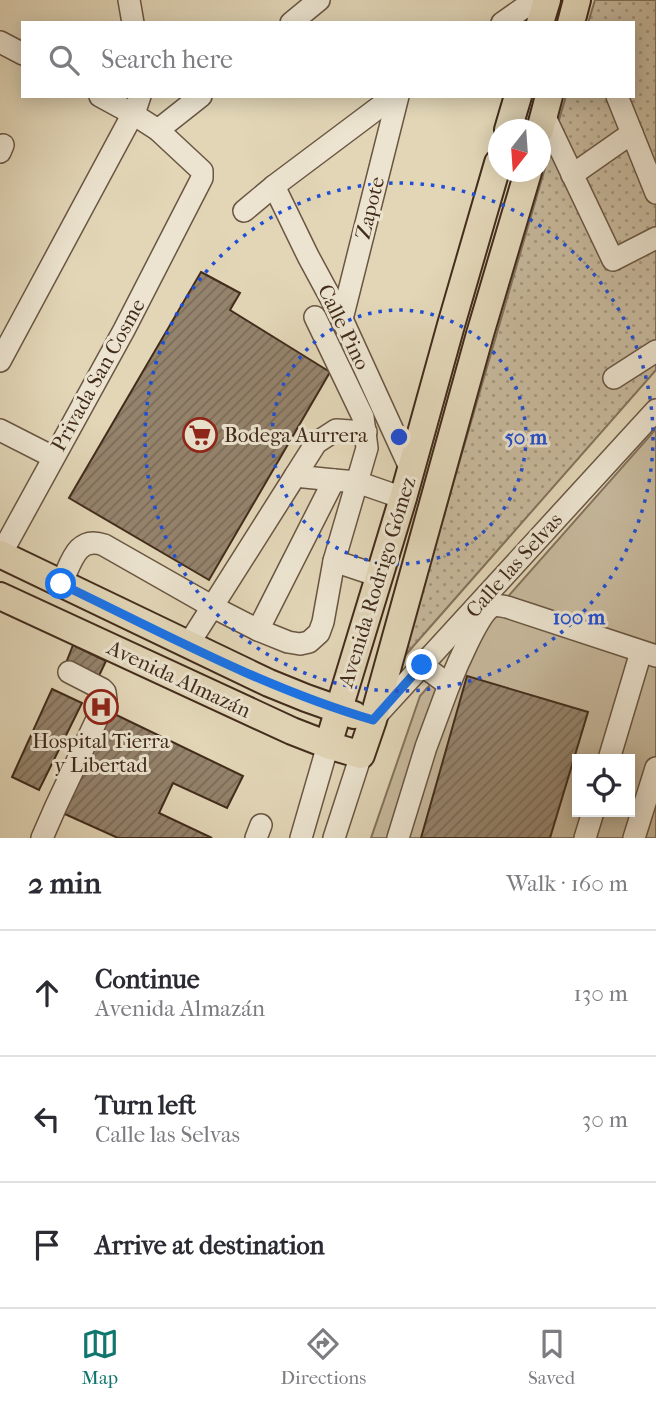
<!DOCTYPE html>
<html lang="en">
<head>
<meta charset="utf-8">
<style>
	body { margin:0; font-family:"IM FELL French Canon",serif; background:#f7f7f7; color:#2b2b33 }
	.controls { position:absolute; right:21px; bottom:21px; display:grid; overflow:hidden; border-radius:0px; box-shadow:0 4px 18px #0003 }
	.controls button { width:63px; height:63px; display:grid; place-items:center; padding:0; border:0; border-bottom:2px solid #e1e1e2; background:#fff; color:#2b2b33; font:35px sans-serif }
	.compass { position:absolute; left:488px; top:119px; width:63px; height:63px; border-radius:50%; background:#fff; box-shadow:0 4px 18px #0003; rotate:197deg }
	.stop { position:absolute; width:21px; height:21px; margin:-16px; border:5px solid #1a73e8; border-radius:50%; background:#fff }
	.stop.end { background:#1a73e8; border-color:#fff; box-shadow:0 2px 7px #0008 }
	.list { margin:0; padding:0; list-style:none }
	h2 { display:flex; justify-content:space-between; align-items:center; height:91px; margin:0; padding:0 28px; font-size:30px }
	h2 small { font-size:23px; font-weight:400; color:#7c7c81 }
	.list li { display:grid; grid-template-columns:46px 1fr auto; gap:21px; align-items:center; box-sizing:border-box; height:126px; padding:0 28px; border-top:2px solid #e1e1e2 }
	.list b { display:block; font-size:26px; white-space:nowrap }
	.list p { margin:0; font-size:23px; white-space:nowrap; color:#7c7c81 }
	.list em { font-size:23px; font-style:normal; color:#7c7c81 }
	.icon { flex:none; width:38px; height:38px; fill:none; stroke:currentColor; stroke-width:2; stroke-linecap:round; stroke-linejoin:round }
	.map { position:relative; flex:none; width:656px; height:838px; overflow:hidden }
	.search { position:absolute; background:#fff; box-shadow:0 4px 18px #0003; left:21px; right:21px; top:21px; height:77px; display:flex; align-items:center; gap:18px; box-sizing:border-box; padding:0 24px; border-radius:0px; color:#7c7c81; font-size:26px }
	.sheet { height:469px; background:#fff }
	nav { display:flex; justify-content:space-around; align-items:center; box-sizing:border-box; height:98px; border-top:2px solid #e1e1e2; background:#fff; font-size:19px; color:#7c7c81 }
	nav a { display:grid; justify-items:center; gap:4px }
	nav .on { color:#0f766e }
	.map>svg:first-child { display:block }
	.green { fill:url(#green-dots); stroke:#84725c; stroke-width:2 }
	.pitch { fill:#c7b99d; stroke:#84725c; stroke-width:2; fill-rule:evenodd }
	.building { fill:url(#building-hatch); stroke:#422c1c; stroke-width:2 }
	.lines { fill:none; stroke-linecap:round; stroke-linejoin:round }
	.minor-casing { stroke:#6a5643; stroke-width:24 }
	.major-casing { stroke:#422c1c; stroke-width:30 }
	.minor { stroke:#ece4d0; stroke-width:21 }
	.major { stroke:#e2d6b7; stroke-width:26 }
	.route { stroke:#1a73e8; stroke-width:9 }
	.ring { fill:none; stroke:#1d4ed8; stroke-width:3.5; stroke-dasharray:3.5 7 }
	.labels { text-anchor:middle; dominant-baseline:central; stroke-width:6; stroke-linejoin:round; paint-order:stroke }
	.street-label { font-size:21px; fill:#422c1c; stroke:#ece4d0 }
	.poi-label { font-size:21px; fill:#422c1c; stroke:#ece4d0; text-anchor:start }
	.centre { fill:#1d4ed8; stroke:#ece4d0; stroke-width:3.5 }
	.ring-label { font-size:21px; text-anchor:middle; font-weight:bold; fill:#1d4ed8; stroke:#ece4d0; stroke-width:6; stroke-linejoin:round; paint-order:stroke }
</style>
</head>
<body>
<div class="map">
<svg width="656" height="838" viewBox="0 0 656 838">
	<defs>
		<pattern id="green-dots" width="8" height="8" patternUnits="userSpaceOnUse" patternTransform="scale(1.75)"><rect width="8" height="8" fill="#c7b99d"/><path d="M2 2h.1M6 6h.1" fill="none" stroke="#a3977f" stroke-width="1.8" stroke-linecap="round"/></pattern>
		<pattern id="building-hatch" width="6" height="6" patternUnits="userSpaceOnUse" patternTransform="scale(1.75)"><rect width="6" height="6" fill="#95846d"/><path d="M-1 1l2-2M0 6l6-6M5 7l2-2" fill="none" stroke="#7b6c59"/></pattern>
	</defs>
	<rect width="100%" height="100%" fill="#e2d6b7"/>
	<filter id="stains"><feTurbulence type="fractalNoise" baseFrequency=".00286" numOctaves="4"/><feColorMatrix values="0 0 0 0 .2 0 0 0 0 .09 0 0 0 0 .02 0 0 0 .5 -.17"/></filter>
	<radialGradient id="worn" r=".72"><stop offset=".6" stop-color="#630" stop-opacity="0"/><stop offset="1" stop-color="#630" stop-opacity=".3"/></radialGradient>
	<!-- green -->
	<path class="green" d="M595,0H656V370L402,659L566,96H633V23H588Z"/>
	<!-- pitch -->
	<path class="pitch" d="M656,429V838H371L420,696ZM577,759H630V812H577Z"/>
	<!-- building -->
	<g class="building">
		<path d="M201,272L240,293L230,310L330,372L209,580L69,498Z"/>
		<path d="M73,645L106,661L98,678L66,663Z"/>
		<path d="M467,676L588,712L550,838H421Z"/>
		<path d="M52,689L82,703L39,790L12,777Z"/>
		<path d="M106,710L243,776L227,808L173,783L159,813L212,838H118L58,811Z"/>
	</g>
	<g class="lines">
		<!-- minor casing -->
		<g class="minor-casing">
			<g id="minor">
				<path d="M129,0L133,23"/>
				<path d="M291,23L319,0"/>
				<path d="M502,23L535,0"/>
				<path d="M0,42L23,54"/>
				<path d="M617,96L656,193"/>
				<path d="M544,115L613,260L656,238"/>
				<path d="M158,130L201,96"/>
				<path d="M0,152L3,145"/>
				<path d="M572,175L632,133"/>
				<path d="M274,186L308,256L342,319L411,470"/>
				<path d="M244,211L274,186L394,96"/>
				<path d="M342,319L398,96"/>
				<path d="M0,361L136,108L140,96"/>
				<path d="M614,378L656,351"/>
				<path d="M0,430L53,457"/>
				<path d="M295,476L316,443L336,430L366,432"/>
				<path d="M1,554L124,330L202,178V171L158,130L133,114L100,96"/>
				<path d="M334,561L379,576"/>
				<path d="M61,584C71,564 76,535 104,545L213,607L258,630L288,642L300,644L309,642L319,633L323,622L334,561L367,448L363,417L315,317"/>
				<path d="M258,630L334,480L357,482L403,498"/>
				<path d="M188,645L295,476L334,480"/>
				<path d="M449,685C455,670 478,615 491,607C496,604 501,606 507,607L656,656"/>
				<path d="M374,718L656,410"/>
				<path d="M609,759L641,652"/>
				<path d="M42,838L56,806L106,700L105,692L102,689L69,672"/>
				<path d="M256,838L261,825"/>
				<path d="M301,838L328,745"/>
				<path d="M334,838L361,755"/>
				<path d="M398,838L426,747L449,685L422,665"/>
				<path d="M585,838L593,812"/>
				<path d="M634,838L656,768"/>
			</g>
		</g>
		<!-- major casing -->
		<g class="major-casing">
			<g id="major">
				<path d="M540,23L547,0"/>
				<path d="M571,23L577,0"/>
				<path d="M508,130L518,96"/>
				<path d="M540,130L549,96"/>
				<path d="M0,554L269,683L306,698L354,715"/>
				<path d="M0,596L292,731L328,745L361,755L373,720L480,334L528,172"/>
				<path d="M328,745L403,498L451,325L498,163"/>
			</g>
		</g>
		<!-- minor -->
		<use href="#minor" class="minor"/>
		<!-- major -->
		<use href="#major" class="major"/>
	</g>
	<g class="lines">
		<!-- route -->
		<path class="route" d="M61,584C163,633 264,688 373,720L422,665"/>
	</g>
	<!-- distance rings -->
	<g class="ring">
		<circle cx="399" cy="437" r="127"/>
		<circle cx="399" cy="437" r="254"/>
	</g>
	<!-- icons -->
	<defs>
		<g id="supermarket-ring" transform="scale(1.75)"><circle r="9.5" fill="#ece4d0" stroke="#8f2418" stroke-width="1.5"/><path d="M-6-5.5h2.5l.6 2H6L4.5 2H-2.5L-4.4-4H-6ZM-1.5 3.2a1.3 1.3 0 1 0 .1 0ZM3 3.2a1.3 1.3 0 1 0 .1 0Z" fill="#8f2418"/></g>
		<g id="hospital-ring" transform="scale(1.75)"><circle r="9.5" fill="#ece4d0" stroke="#8f2418" stroke-width="1.5"/><path d="M-5-5h3v3.5h4V-5h3V5h-3V1.5h-4V5h-3Z" fill="#8f2418"/></g>
	</defs>
	<g fill-rule="evenodd">
		<use href="#supermarket-ring" x="200" y="435"/>
		<use href="#hospital-ring" x="101" y="707"/>
	</g>
	<g class="labels">
		<!-- street labels -->
		<g class="street-label">
			<text transform="translate(370 208) rotate(-76)">Zapote</text>
			<text transform="translate(344 327) rotate(64)">Calle Pino</text>
			<text transform="translate(98 375) rotate(-61)">Privada San Cosme</text>
			<text transform="translate(514 565) rotate(-48)">Calle las Selvas</text>
			<text transform="translate(377 582) rotate(-73)">Avenida Rodrigo Gómez</text>
			<text transform="translate(179 679) rotate(25)">Avenida Almazán</text>
		</g>
		<!-- poi labels -->
		<g class="poi-label">
			<text x="224" y="435">Bodega Aurrera</text>
			<text x="101" y="741" text-anchor="middle">Hospital Tierra<tspan x="101" dy="24">y Libertad</tspan></text>
		</g>
	</g>
	<circle cx="399" cy="437" r="10" class="centre"/>
	<g class="ring-label">
		<text x="526" y="444">50 m</text>
		<text x="579" y="624">100 m</text>
	</g>
	<rect width="100%" height="100%" filter="url(#stains)"/>
	<rect width="100%" height="100%" fill="url(#worn)"/>
</svg>
<div class="controls">
<button><svg class="icon" aria-label="locate" viewBox="0 0 24 24"><circle cx="12" cy="12" r="6"/><path d="M12 2v4M12 18v4M2 12h4M18 12h4"/></svg></button>
</div>
<svg class="compass" viewBox="-18 -18 36 36"><path d="M0-13l5 13h-10z" fill="#e53935"/><path d="M0 13l5-13h-10z" fill="#7c7c81"/></svg>
<div class="stop" style="left:61px;top:584px"></div>
<div class="stop end" style="left:422px;top:665px"></div>
<div class="search"><svg class="icon" aria-label="search" viewBox="0 0 24 24"><circle cx="10" cy="10" r="6"/><path d="M15 15l6 6"/></svg>Search here</div>
</div>
<section class="sheet">
<h2>2 min<small>Walk · 160 m</small></h2>
<ul class="list">
<li><svg class="icon" aria-label="ahead" viewBox="0 0 24 24"><path d="M12 20V5M6 11l6-6 6 6"/></svg><div><b>Continue</b><p>Avenida Almazán</p></div><em>130 m</em></li>
<li><svg class="icon" aria-label="left" viewBox="0 0 24 24"><path d="M17 20v-9H6M10 6l-5 5 5 5"/></svg><div><b>Turn left</b><p>Calle las Selvas</p></div><em>30 m</em></li>
<li><svg class="icon" aria-label="arrive" viewBox="0 0 24 24"><path d="M6 21V4h12l-3 4 3 4H6"/></svg><div><b>Arrive at destination</b></div></li>
</ul>
</section>
<nav>
<a class="on"><svg class="icon" aria-label="map" viewBox="0 0 24 24"><path d="M3 6l6-2 6 2 6-2v14l-6 2-6-2-6 2zM9 4v14M15 6v14"/></svg>Map</a>
<a><svg class="icon" aria-label="directions" viewBox="0 0 24 24"><path d="M12 3l9 9-9 9-9-9zM9 14v-3h6M13 9l2 2-2 2"/></svg>Directions</a>
<a><svg class="icon" aria-label="saved" viewBox="0 0 24 24"><path d="M7 4h10v16l-5-4-5 4z"/></svg>Saved</a>
</nav>
</body>
</html>
